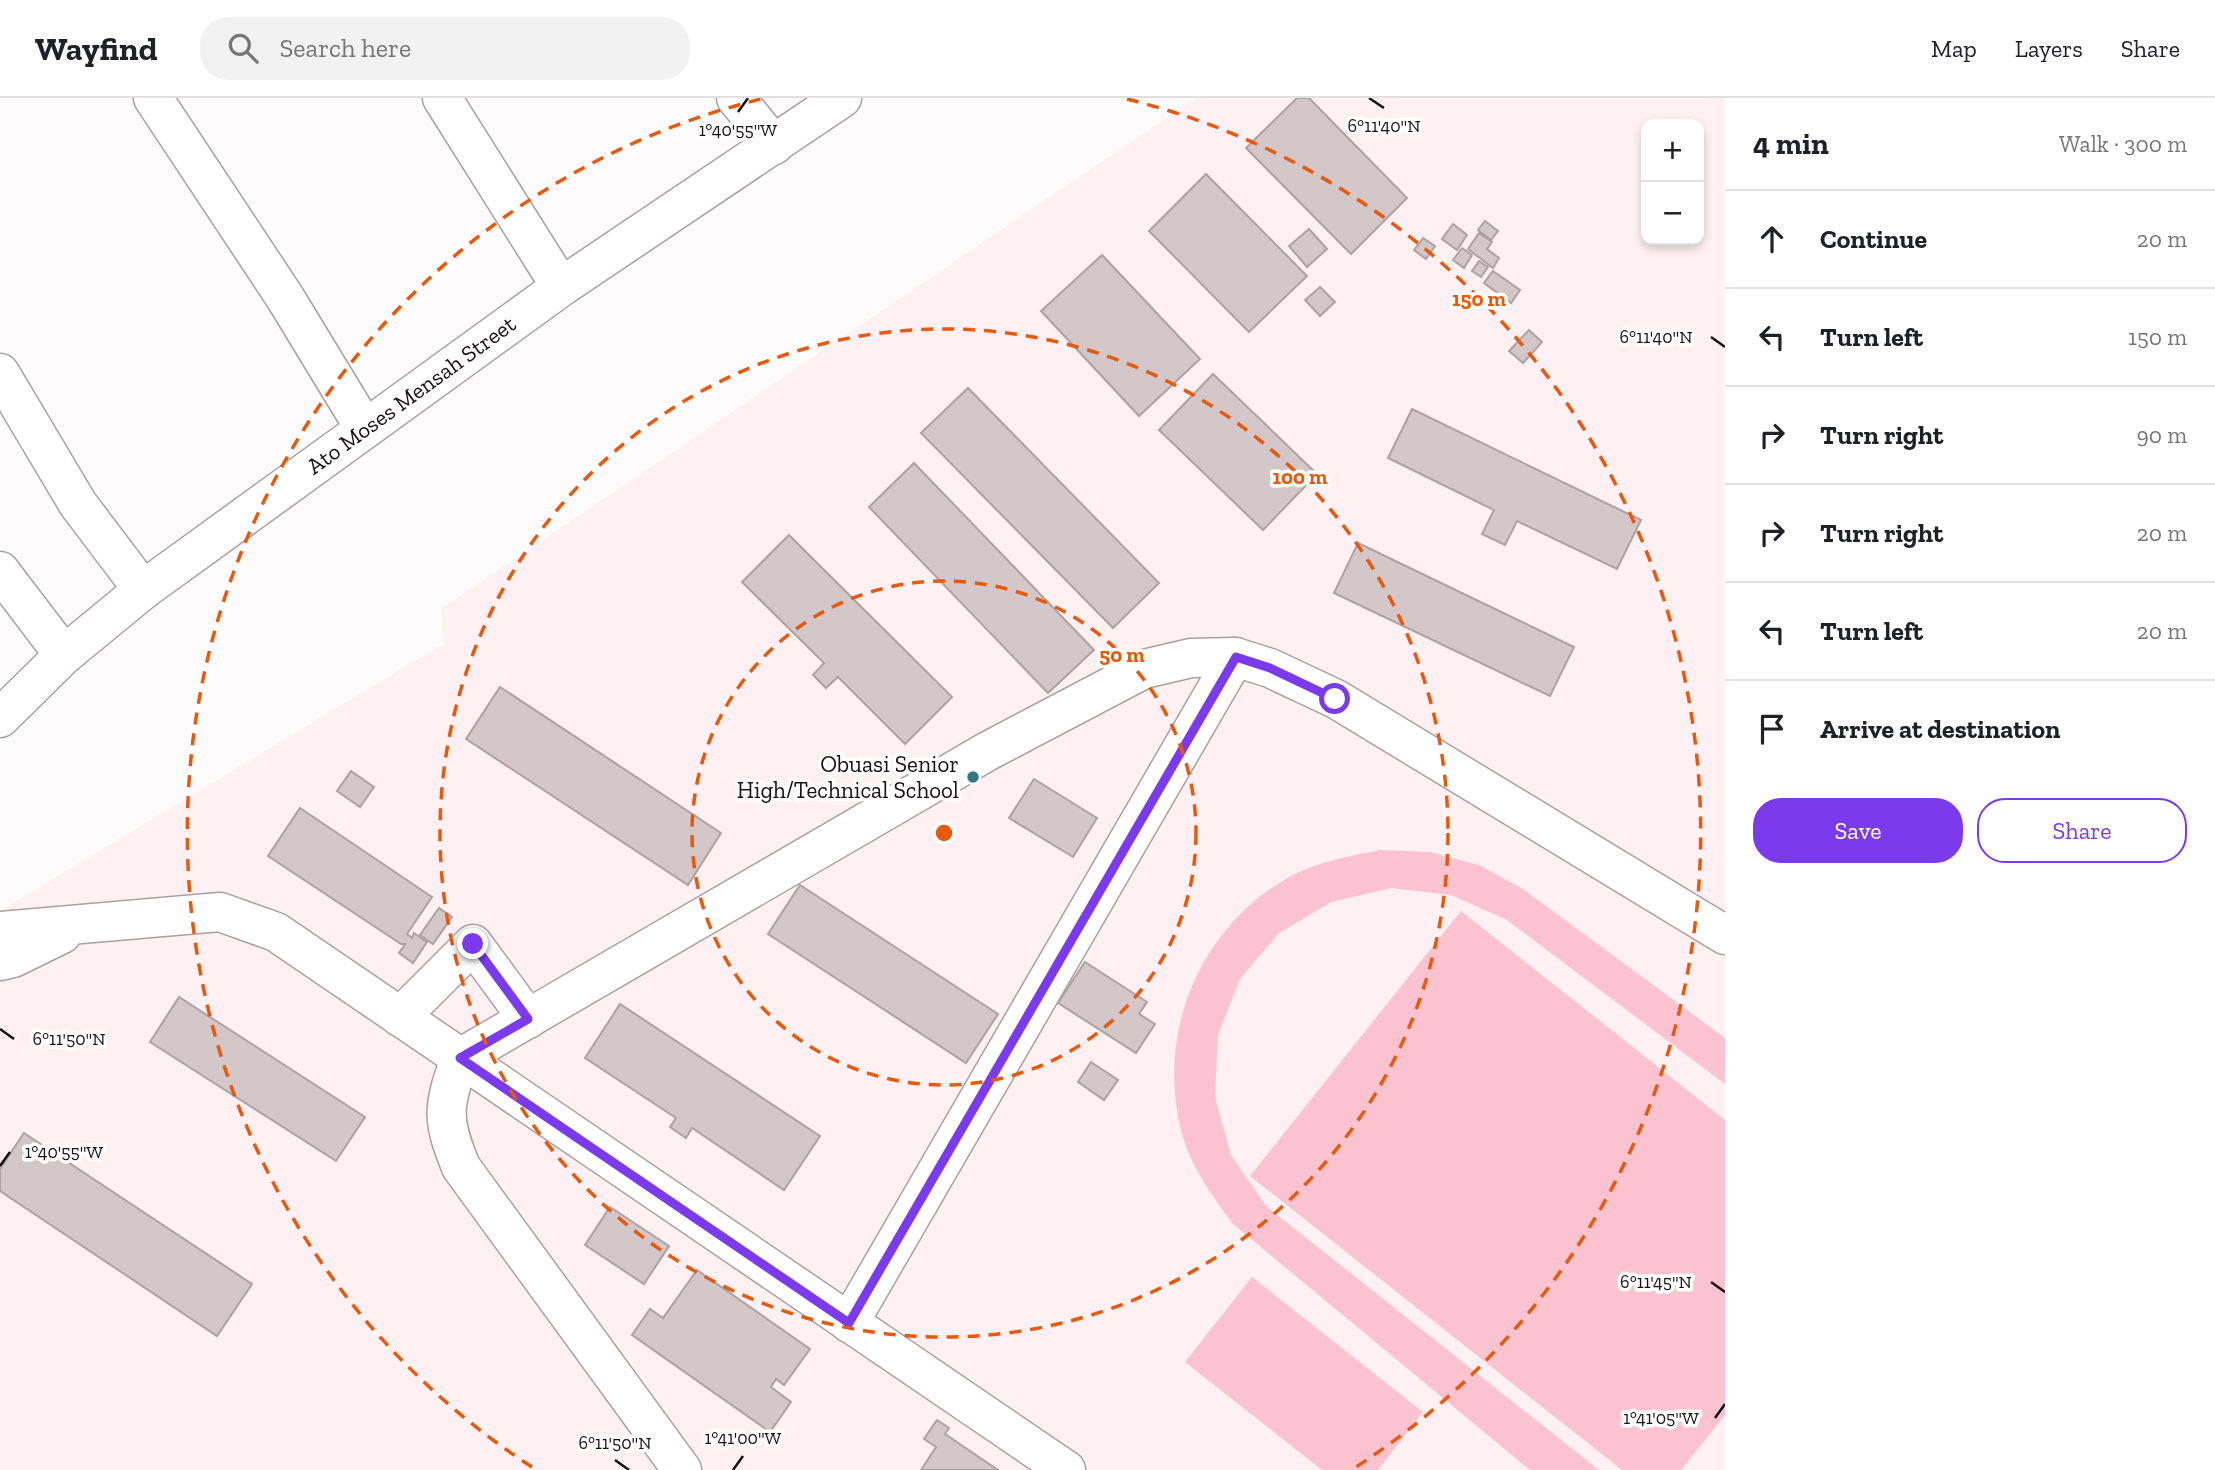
<!DOCTYPE html>
<html lang="en">
<head>
<meta charset="utf-8">
<style>
	body { margin:0; font-family:"Zilla Slab",serif; background:#f2f2f2; color:#202124 }
	.controls { position:absolute; right:21px; top:21px; display:grid; overflow:hidden; border-radius:14px; box-shadow:0 4px 10px #0003 }
	.controls button { width:63px; height:63px; display:grid; place-items:center; padding:0; border:0; border-bottom:2px solid #e0e0e0; background:#fff; color:#202124; font:35px sans-serif }
	.stop { position:absolute; width:21px; height:21px; margin:-16px; border:5px solid #7c3aed; border-radius:50%; background:#fff }
	.stop.end { background:#7c3aed; border-color:#fff; box-shadow:0 2px 7px #0008 }
	.list { margin:0; padding:0; list-style:none }
	h2 { display:flex; justify-content:space-between; align-items:center; height:91px; margin:0; padding:0 28px; font-size:30px }
	h2 small { font-size:23px; font-weight:400; color:#757577 }
	.list li { display:grid; grid-template-columns:46px 1fr auto; gap:21px; align-items:center; box-sizing:border-box; height:98px; padding:0 28px; border-top:2px solid #e0e0e0 }
	.list b { display:block; font-size:26px; white-space:nowrap }
	.list em { font-size:23px; font-style:normal; color:#757577 }
	.actions { display:flex; gap:14px; padding:21px 28px }
	.actions a { flex:1; padding:16px 0; border:2px solid #7c3aed; border-radius:28px; text-align:center; font-size:24px; color:#7c3aed }
	.actions .main { background:#7c3aed; color:#fff }
	.icon { flex:none; width:38px; height:38px; fill:none; stroke:currentColor; stroke-width:2; stroke-linecap:round; stroke-linejoin:round }
	.map { position:relative; flex:none; width:1725px; height:1372px; overflow:hidden }
	header { display:flex; align-items:center; gap:42px; box-sizing:border-box; height:98px; padding:0 35px; background:#fff; border-bottom:2px solid #e0e0e0 }
	header strong { font-size:33px }
	nav { display:flex; gap:38px; margin-inline-start:auto; font-size:24px }
	.search { width:490px; height:63px; background:#f2f2f2; display:flex; align-items:center; gap:18px; box-sizing:border-box; padding:0 24px; border-radius:28px; color:#757577; font-size:26px }
	main { display:flex }
	aside { flex:1; background:#fff }
	.map>svg:first-child { display:block }
	.built { fill:#fef0f3; fill-rule:evenodd }
	.green { fill:#fbc3d0 }
	.building { fill:#d4c7ca; stroke:#aea1a4; stroke-width:2 }
	.lines { fill:none; stroke-linecap:round; stroke-linejoin:round }
	.minor-casing { stroke:#ab9fa1; stroke-width:41 }
	.minor { stroke:#fff; stroke-width:38 }
	.route { stroke:#7c3aed; stroke-width:9 }
	.ticks { fill:none; stroke:#161112; stroke-width:2.5 }
	.ring { fill:none; stroke:#e8590c; stroke-width:3.5; stroke-dasharray:12 9 }
	.poi-dot { fill:#327785; stroke:#fff; stroke-width:2.5 }
	.labels { text-anchor:middle; dominant-baseline:central; stroke-width:7; stroke-linejoin:round; paint-order:stroke }
	.street-label { font-size:23px; fill:#161112; stroke:#fff }
	.poi-label { font-size:23px; fill:#161112; stroke:#fff; text-anchor:end }
	.ticks-label { font-size:18px; text-anchor:middle; fill:#161112; stroke:#fff; stroke-width:7; stroke-linejoin:round; paint-order:stroke }
	.centre { fill:#e8590c; stroke:#fff; stroke-width:3.5 }
	.ring-label { font-size:21px; text-anchor:middle; font-weight:bold; fill:#e8590c; stroke:#fff; stroke-width:7; stroke-linejoin:round; paint-order:stroke }
</style>
</head>
<body>
<header>
<strong>Wayfind</strong>
<div class="search"><svg class="icon" aria-label="search" viewBox="0 0 24 24"><circle cx="10" cy="10" r="6"/><path d="M15 15l6 6"/></svg>Search here</div>
<nav><a>Map</a><a>Layers</a><a>Share</a></nav>
</header>
<main>
<div class="map">
<svg width="1725" height="1372" viewBox="0 0 1725 1372">
	<rect width="100%" height="100%" fill="#fdfbfb"/>
	<!-- built -->
	<path class="built" d="M1196,0H1725V1372H0V813L443,546L441,511ZM1646,26H1699V142H1646Z"/>
	<!-- green -->
	<g class="green">
		<path d="M1380,752L1430,754L1479,767L1523,791L1725,940V986L1507,822L1451,797L1391,790L1331,804L1279,835L1240,881L1218,937L1215,999L1231,1057L1266,1108L1599,1372H1530L1233,1126C1213,1099 1193,1072 1183,1039C1155,940 1196,835 1284,782C1314,764 1347,759 1380,752Z"/>
		<path d="M1461,813L1725,1022V1317L1681,1372H1622L1250,1078Z"/>
		<path d="M1252,1179L1423,1314L1378,1372H1322L1185,1264Z"/>
	</g>
	<!-- building -->
	<g class="building">
		<path d="M1297,0H1309L1407,100L1351,156L1246,50Z"/>
		<path d="M1206,76L1307,178L1249,234L1149,133Z"/>
		<path d="M1485,123L1498,133L1491,142L1478,132Z"/>
		<path d="M1453,126L1467,137L1457,152L1442,141Z"/>
		<path d="M1309,131L1327,151L1307,169L1289,148Z"/>
		<path d="M1479,135L1492,144L1487,151L1499,160L1493,170L1468,151Z"/>
		<path d="M1423,140L1435,148L1426,161L1414,152Z"/>
		<path d="M1462,150L1472,157L1464,170L1453,162Z"/>
		<path d="M1102,157L1200,261L1139,318L1041,213Z"/>
		<path d="M1479,163L1488,169L1481,179L1472,173Z"/>
		<path d="M1493,173L1520,192L1511,205L1484,185Z"/>
		<path d="M1320,189L1335,204L1320,218L1305,202Z"/>
		<path d="M1529,232L1542,244L1523,265L1509,253Z"/>
		<path d="M1213,276L1317,376L1263,432L1159,332Z"/>
		<path d="M968,290L1159,485L1113,530L921,335Z"/>
		<path d="M1412,311L1641,422L1617,471L1517,423L1505,447L1482,436L1494,412L1388,360Z"/>
		<path d="M914,365L1094,552L1048,595L869,409Z"/>
		<path d="M789,437L952,599L905,646L838,579L826,590L813,577L824,565L742,484Z"/>
		<path d="M1358,445L1574,549L1550,598L1334,495Z"/>
		<path d="M500,589L721,735L688,787L466,641Z"/>
		<path d="M351,673L374,689L360,709L337,693Z"/>
		<path d="M1034,681L1097,720L1073,759L1009,720Z"/>
		<path d="M300,710L432,799L407,836L412,840L414,835L427,844L413,865L399,855L405,846H401L268,758Z"/>
		<path d="M800,787L998,916L966,965L768,836Z"/>
		<path d="M439,810L452,819L433,846L420,837Z"/>
		<path d="M1085,864L1147,904L1139,916L1155,926L1136,955L1058,905Z"/>
		<path d="M179,899L365,1019L336,1063L150,944Z"/>
		<path d="M620,906L820,1038L784,1092L692,1030L686,1040L670,1029L676,1020L585,960Z"/>
		<path d="M1091,964L1118,982L1104,1002L1078,984Z"/>
		<path d="M24,1035L252,1186L217,1238L0,1093V1071Z"/>
		<path d="M610,1109L669,1148L644,1186L585,1147Z"/>
		<path d="M697,1172L810,1251L784,1287L776,1281L771,1289L791,1304L770,1334L632,1237L650,1211L663,1220Z"/>
		<path d="M937,1322L949,1330L945,1336L998,1372H921L936,1349L924,1341Z"/>
	</g>
	<g class="lines">
		<!-- minor casing -->
		<g class="minor-casing">
			<g id="minor">
				<path d="M153,0L286,201L365,331"/>
				<path d="M442,0L561,189"/>
				<path d="M736,0L774,47"/>
				<path d="M0,275L78,406L143,492"/>
				<path d="M0,473L64,557"/>
				<path d="M0,620L64,557L143,492L561,189L842,0"/>
				<path d="M0,833L220,814L276,834L1066,1372"/>
				<path d="M0,863L13,860L62,836"/>
				<path d="M400,919L473,846L528,921"/>
				<path d="M849,1225L1235,559"/>
				<path d="M682,1372L461,1069C441,1020 443,1010 460,960L988,653L1144,571L1191,560L1235,559L1270,570L1336,601L1725,837"/>
			</g>
		</g>
		<!-- minor -->
		<use href="#minor" class="minor"/>
	</g>
	<g class="lines">
		<!-- route -->
		<path class="route" d="M473,846L528,921L460,960L849,1225L1236,559L1270,570L1335,601"/>
	</g>
	<!-- ticks -->
	<path class="ticks" d="M1369,0L1384,10M738,14L748,0M1711,239L1725,249M0,931L14,941M0,1068L10,1054M1711,1184L1725,1194M1715,1320L1725,1306M615,1362L629,1372M733,1372L743,1358"/>
	<!-- distance rings -->
	<g class="ring">
		<circle cx="944" cy="735" r="252"/>
		<circle cx="944" cy="735" r="504"/>
		<path d="M532 1369A756 756 0 0 1 761 1M1127 1A756 756 0 0 1 1356 1369"/>
	</g>
	<!-- markers -->
	<circle class="poi-dot" cx="973" cy="679" r="7"/>
	<g class="labels">
		<!-- street labels -->
		<g class="street-label">
			<text transform="translate(411 297) rotate(-36)">Ato Moses Mensah Street</text>
		</g>
		<!-- poi labels -->
		<g class="poi-label">
			<text x="959" y="666">Obuasi Senior<tspan x="959" dy="26">High/Technical School</tspan></text>
		</g>
	</g>
	<g class="ticks-label">
		<text x="1384" y="34">6°11'40"N</text>
		<text x="738" y="38">1°40'55"W</text>
		<text x="1656" y="245">6°11'40"N</text>
		<text x="69" y="947">6°11'50"N</text>
		<text x="64" y="1060">1°40'55"W</text>
		<text x="1656" y="1190">6°11'45"N</text>
		<text x="1661" y="1326">1°41'05"W</text>
		<text x="743" y="1346">1°41'00"W</text>
		<text x="615" y="1351">6°11'50"N</text>
	</g>
	<circle cx="944" cy="735" r="10" class="centre"/>
	<g class="ring-label">
		<text x="1479" y="208">150 m</text>
		<text x="1300" y="386">100 m</text>
		<text x="1122" y="564">50 m</text>
	</g>
</svg>
<div class="controls">
<button>+</button>
<button>−</button>
</div>
<div class="stop" style="left:1335px;top:601px"></div>
<div class="stop end" style="left:473px;top:846px"></div>
</div>
<aside>
<h2>4 min<small>Walk · 300 m</small></h2>
<ul class="list">
<li><svg class="icon" aria-label="ahead" viewBox="0 0 24 24"><path d="M12 20V5M6 11l6-6 6 6"/></svg><div><b>Continue</b></div><em>20 m</em></li>
<li><svg class="icon" aria-label="left" viewBox="0 0 24 24"><path d="M17 20v-9H6M10 6l-5 5 5 5"/></svg><div><b>Turn left</b></div><em>150 m</em></li>
<li><svg class="icon" aria-label="right" viewBox="0 0 24 24"><path d="M7 20v-9h11M14 6l5 5-5 5"/></svg><div><b>Turn right</b></div><em>90 m</em></li>
<li><svg class="icon" aria-label="right" viewBox="0 0 24 24"><path d="M7 20v-9h11M14 6l5 5-5 5"/></svg><div><b>Turn right</b></div><em>20 m</em></li>
<li><svg class="icon" aria-label="left" viewBox="0 0 24 24"><path d="M17 20v-9H6M10 6l-5 5 5 5"/></svg><div><b>Turn left</b></div><em>20 m</em></li>
<li><svg class="icon" aria-label="arrive" viewBox="0 0 24 24"><path d="M6 21V4h12l-3 4 3 4H6"/></svg><div><b>Arrive at destination</b></div></li>
</ul>
<div class="actions"><a class="main">Save</a><a>Share</a></div>
</aside>
</main>
</body>
</html>
